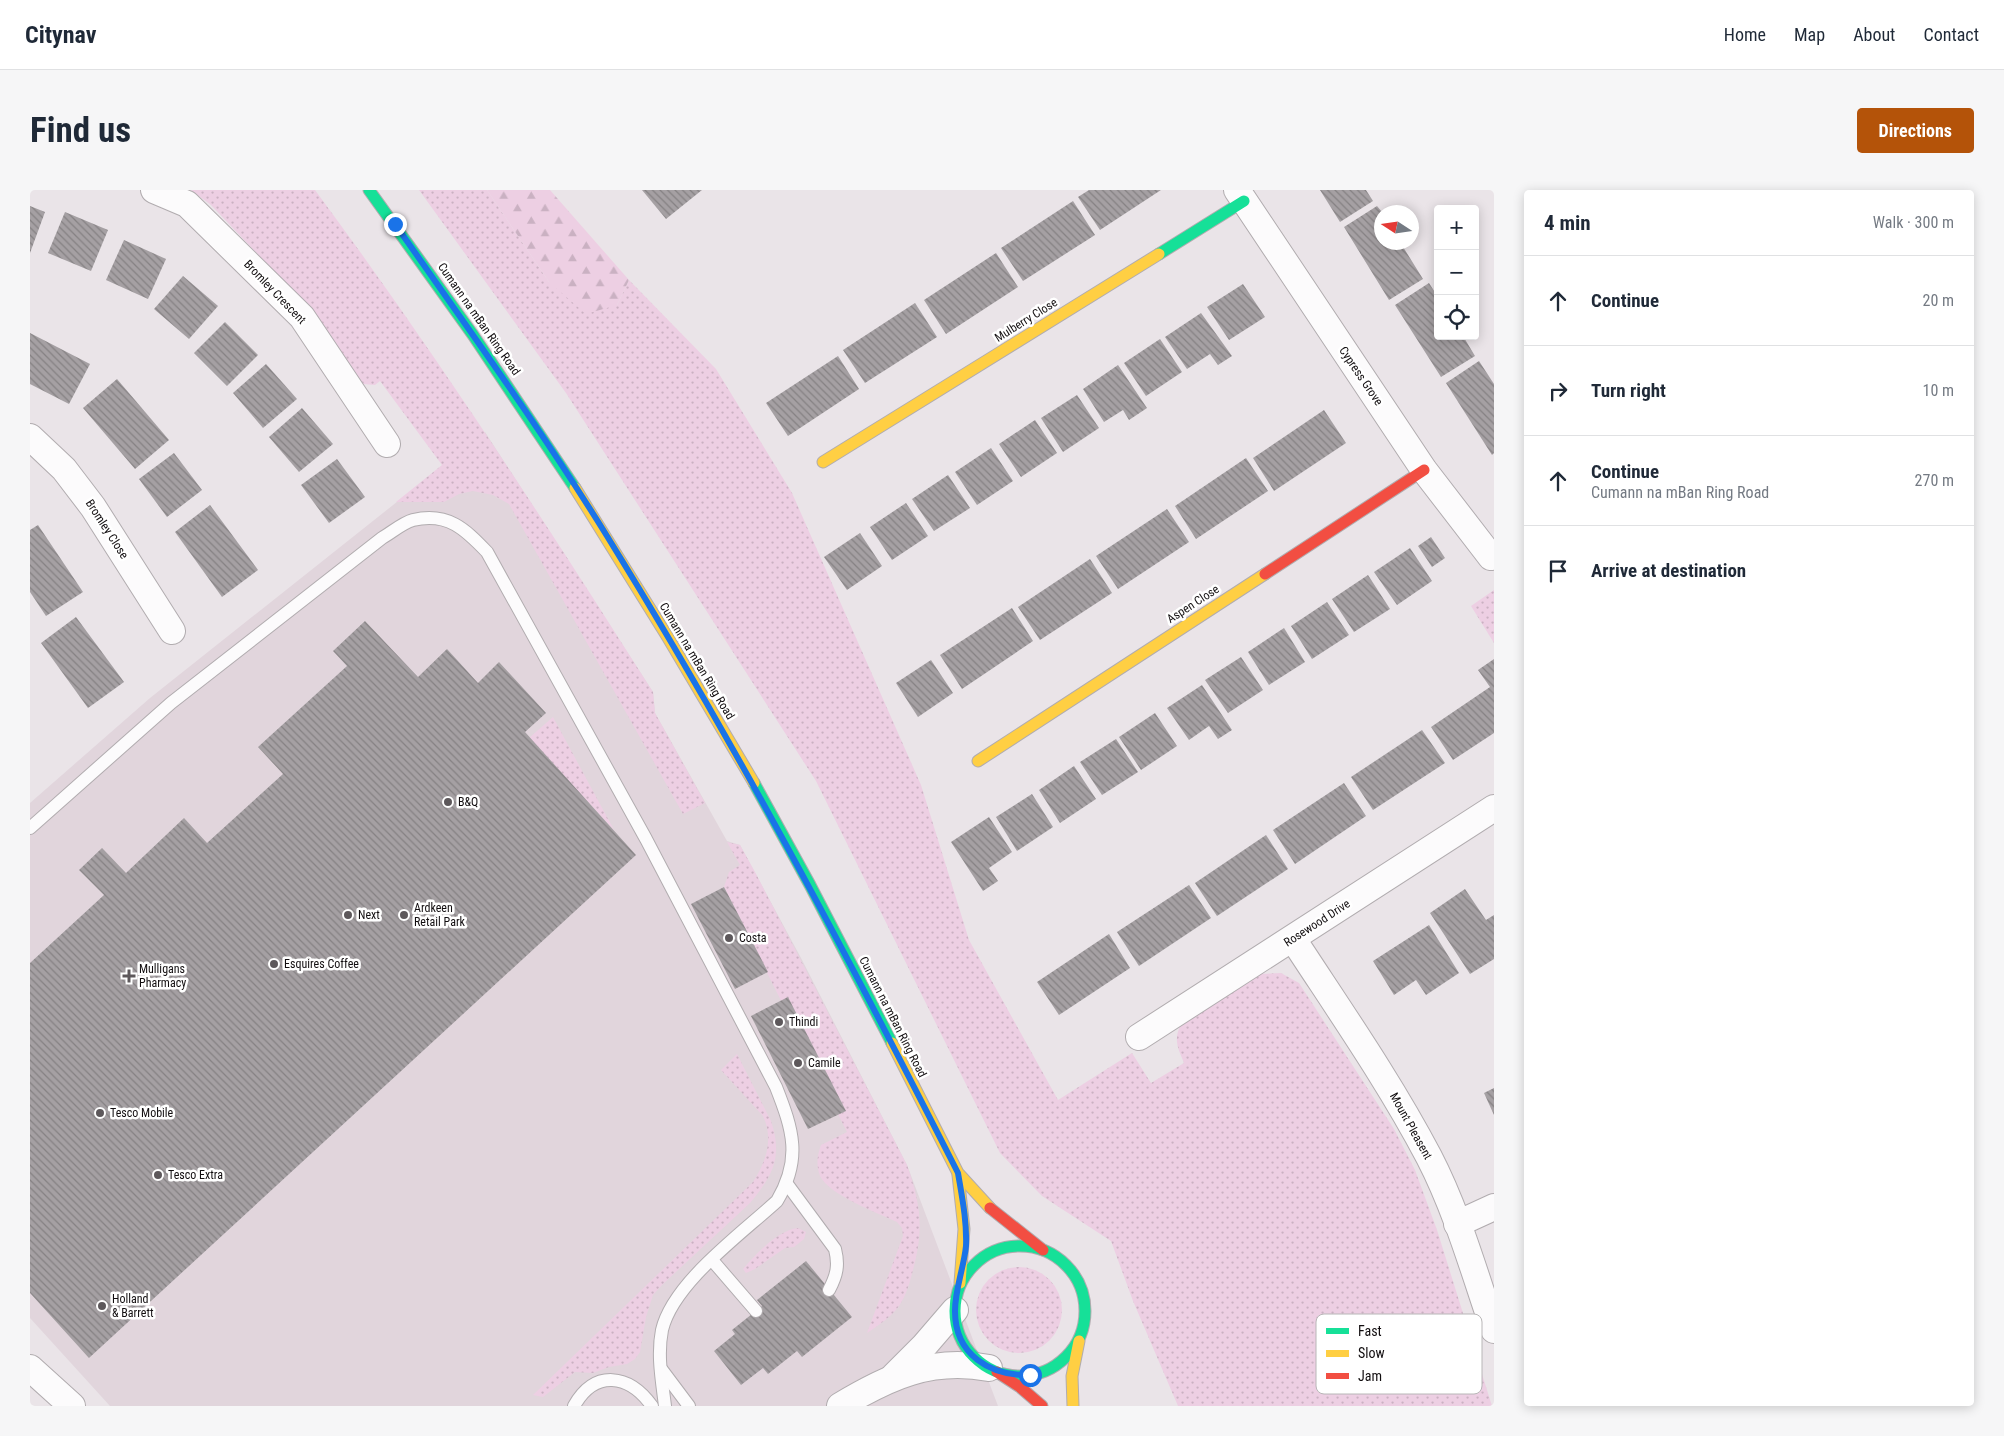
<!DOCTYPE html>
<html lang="en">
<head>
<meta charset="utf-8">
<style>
	body { margin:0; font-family:"Roboto Condensed",sans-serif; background:#f6f6f7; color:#1f2937 }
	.controls { position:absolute; right:15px; top:15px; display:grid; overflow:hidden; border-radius:5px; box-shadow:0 2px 12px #0003 }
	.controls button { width:45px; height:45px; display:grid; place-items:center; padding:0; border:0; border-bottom:1px solid #e0e1e3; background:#fff; color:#1f2937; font:25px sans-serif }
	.compass { position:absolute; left:1344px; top:15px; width:45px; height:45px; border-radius:50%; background:#fff; box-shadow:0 2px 12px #0003; rotate:282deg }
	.stop { position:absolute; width:15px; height:15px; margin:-11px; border:4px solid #1a73e8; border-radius:50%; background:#fff }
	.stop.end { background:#1a73e8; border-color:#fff; box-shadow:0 1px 5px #0008 }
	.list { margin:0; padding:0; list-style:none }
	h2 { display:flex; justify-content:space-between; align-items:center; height:65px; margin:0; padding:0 20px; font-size:21px }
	h2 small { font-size:16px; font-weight:400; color:#747a83 }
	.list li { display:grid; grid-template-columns:32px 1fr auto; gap:15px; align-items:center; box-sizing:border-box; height:90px; padding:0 20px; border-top:1px solid #e0e1e3 }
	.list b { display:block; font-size:19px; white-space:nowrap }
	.list p { margin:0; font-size:16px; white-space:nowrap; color:#747a83 }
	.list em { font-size:16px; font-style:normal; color:#747a83 }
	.icon { flex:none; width:28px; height:28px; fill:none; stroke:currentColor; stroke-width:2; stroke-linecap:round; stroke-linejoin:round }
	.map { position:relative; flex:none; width:1464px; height:1216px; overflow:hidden; border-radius:5px }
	header { display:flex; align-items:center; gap:30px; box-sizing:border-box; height:70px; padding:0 25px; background:#fff; border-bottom:1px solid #e0e1e3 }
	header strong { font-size:24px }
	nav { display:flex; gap:28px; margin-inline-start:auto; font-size:18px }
	.intro { display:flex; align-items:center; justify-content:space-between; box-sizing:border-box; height:120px; padding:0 30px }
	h1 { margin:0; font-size:35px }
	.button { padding:12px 22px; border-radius:5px; background:#b45309; color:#fff; font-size:18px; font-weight:700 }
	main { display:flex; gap:30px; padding:0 30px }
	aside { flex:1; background:#fff; border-radius:5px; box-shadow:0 2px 12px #0003 }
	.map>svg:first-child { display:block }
	.built { fill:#e1d5dc }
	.grass { fill:url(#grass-dots) }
	.forest { fill:url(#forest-firs) }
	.building { fill:url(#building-back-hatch) }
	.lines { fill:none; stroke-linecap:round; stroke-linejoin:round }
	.lane-casing { stroke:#b1acaf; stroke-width:14 }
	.street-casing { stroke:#b1acaf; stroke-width:28 }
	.fast-casing { stroke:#b1acaf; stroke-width:13 }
	.slow-casing { stroke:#b1acaf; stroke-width:13 }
	.jam-casing { stroke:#b1acaf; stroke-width:13 }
	.lane { stroke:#fcfbfc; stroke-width:12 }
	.street { stroke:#fcfbfc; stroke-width:26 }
	.fast { stroke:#16e098; stroke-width:11 }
	.slow { stroke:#ffcf43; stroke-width:11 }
	.jam { stroke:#f24e42; stroke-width:11 }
	.route { stroke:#1a73e8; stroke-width:6 }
	.poi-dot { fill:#5d585b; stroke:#fff; stroke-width:2 }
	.labels { text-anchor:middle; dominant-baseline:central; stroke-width:5; stroke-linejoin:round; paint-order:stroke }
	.street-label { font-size:12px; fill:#110d0f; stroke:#fff }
	.poi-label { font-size:12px; fill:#110d0f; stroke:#fff; text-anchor:start }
	.key { fill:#fff; stroke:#b8b6b7; stroke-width:1 }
	.key-label { font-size:14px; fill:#110d0f }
</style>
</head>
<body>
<header>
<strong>Citynav</strong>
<nav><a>Home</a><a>Map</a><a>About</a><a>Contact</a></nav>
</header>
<div class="intro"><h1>Find us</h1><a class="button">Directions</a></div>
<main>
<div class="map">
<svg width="1464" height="1216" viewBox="0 0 1464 1216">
	<defs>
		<pattern id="grass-dots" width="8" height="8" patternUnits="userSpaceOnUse" patternTransform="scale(1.25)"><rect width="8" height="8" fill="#edcfe3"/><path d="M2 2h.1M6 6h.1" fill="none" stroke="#cab1c2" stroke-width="1.8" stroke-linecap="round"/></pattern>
		<pattern id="forest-firs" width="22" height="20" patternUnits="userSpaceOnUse" patternTransform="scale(1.25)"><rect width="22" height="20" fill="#edcfe3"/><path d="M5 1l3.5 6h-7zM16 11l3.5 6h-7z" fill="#cab1c2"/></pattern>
		<pattern id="building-back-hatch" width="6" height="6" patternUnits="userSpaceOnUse" patternTransform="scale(1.25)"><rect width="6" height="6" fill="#a5a0a3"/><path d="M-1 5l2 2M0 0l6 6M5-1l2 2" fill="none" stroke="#858183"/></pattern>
	</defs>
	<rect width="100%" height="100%" fill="#eae4e8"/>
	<!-- built -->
	<path class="built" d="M455,242L623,502L625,523L697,651L710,655L771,768L877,975L968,1216H80L0,1128V613L120,508Z"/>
	<!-- grass -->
	<g class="grass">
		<path d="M161,0H285C405,162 515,332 623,502L625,523L675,613L653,624L479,314L463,305L443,301L429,304L414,312H366L412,275L350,191L345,195L333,194L274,113L181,15Z"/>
		<path d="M389,0H457L519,92L587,115L599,90L686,179L762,303L891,595L939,750L1028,910L1102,863L1121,893L1154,873C1148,858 1143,850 1151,834L1229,784L1251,783L1269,793L1364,939L1385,980L1407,1040L1462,1216H1148L1103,1111L1081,1051L1012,1006L970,963L786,591L536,203Z"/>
		<path d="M1464,400V453L1441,416Z"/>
		<path d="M523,527L584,640L499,548Z"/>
		<path d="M697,652L710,655L725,682L877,975C891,1015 894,1039 883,1080C880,1092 876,1106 869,1116C861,1127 849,1135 837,1143L873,1046L872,1038L867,1032C848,1023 799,1005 790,986C786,975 787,966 791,955L817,942L694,697L699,682L710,675Z"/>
		<path d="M707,864L741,931C753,967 743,985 720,1013L632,1095L623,1105L616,1127L610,1162L605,1169L597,1174L579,1177L563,1183L545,1182L513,1207L503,1205L723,992C736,972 744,949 733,926L691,880Z"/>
		<path d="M768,1038L776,1042L774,1049L764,1057L755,1058L725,1079L716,1083L713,1079C726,1064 748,1040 768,1038Z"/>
		<circle cx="989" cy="1120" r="43"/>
	</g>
	<!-- forest -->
	<path class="forest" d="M457,0H520L599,90L587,115L556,124L519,92Z"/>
	<!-- building -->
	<g class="building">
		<path d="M612,0H672L636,29Z"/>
		<path d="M1059,0H1131L1070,40L1048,7Z"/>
		<path d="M1290,0H1336L1343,11L1310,32Z"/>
		<path d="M1043,11L1065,45L993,91L971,58Z"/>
		<path d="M0,16L15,22L0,63Z"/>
		<path d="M1347,16L1352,22V52H1370L1393,89L1359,110L1314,37Z"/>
		<path d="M35,22L78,40L61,81L18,63Z"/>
		<path d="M94,50L136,69L118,109L76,90Z"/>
		<path d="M966,63L988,97L916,144L894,110Z"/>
		<path d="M153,86L188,116L159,149L124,119Z"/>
		<path d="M1399,93L1408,107V146H1433L1445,166L1411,187L1365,115Z"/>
		<path d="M1213,94L1235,127L1199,150L1177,117Z"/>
		<path d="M885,113L907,147L835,193L813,160Z"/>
		<path d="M1171,123L1202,166L1188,175L1180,164L1157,179L1135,147Z"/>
		<path d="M195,132L228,165L197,196L164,163Z"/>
		<path d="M0,143L60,174L39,214L0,194Z"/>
		<path d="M1130,149L1152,182L1116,206L1094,173Z"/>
		<path d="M808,166L829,199L758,246L736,213Z"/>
		<path d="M1449,171L1464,194V263L1462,265L1416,193Z"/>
		<path d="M236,174L267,209L233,238L203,203Z"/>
		<path d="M1088,175L1117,218L1099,230L1093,220L1074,232L1053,199Z"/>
		<path d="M87,189L139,250L105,279L53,218Z"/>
		<path d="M1047,205L1069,238L1033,262L1011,228Z"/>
		<path d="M272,218L303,254L269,282L239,247Z"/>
		<path d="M1294,220L1316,253L1244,301L1223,268Z"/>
		<path d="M1005,230L1027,263L991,287L969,254Z"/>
		<path d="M961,258L983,291L947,315L925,282Z"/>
		<path d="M144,263L172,300L137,327L109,289Z"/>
		<path d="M1216,268L1238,301L1166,349L1145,316Z"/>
		<path d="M307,269L335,307L299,333L271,295Z"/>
		<path d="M918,285L940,318L904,341L882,309Z"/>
		<path d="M876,313L898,346L862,370L840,337Z"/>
		<path d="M180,315L228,380L192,407L145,342Z"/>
		<path d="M1137,319L1159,352L1088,399L1066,366Z"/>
		<path d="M8,335L53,402L16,426L0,402V340Z"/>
		<path d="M830,343L852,376L817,400L794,367Z"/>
		<path d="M1401,347L1415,368L1402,377L1388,356Z"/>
		<path d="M1380,358L1402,391L1367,415L1344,382Z"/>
		<path d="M1060,369L1082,403L1010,450L988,417Z"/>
		<path d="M1338,385L1360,419L1324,442L1302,409Z"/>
		<path d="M1297,412L1319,445L1282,469L1261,436Z"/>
		<path d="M982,418L1003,451L932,499L910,465Z"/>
		<path d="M46,427L94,492L58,518L11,453Z"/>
		<path d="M335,431L388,487L417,459L448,493L469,472L516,523L495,542L606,665L59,1168L0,1103V773L74,705L49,680L72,658L96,683L154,628L177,653L253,584L228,557L317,476L303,461Z"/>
		<path d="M1254,438L1275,472L1239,495L1218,462Z"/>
		<path d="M1211,467L1233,500L1198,523L1175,490Z"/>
		<path d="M1464,469V543L1423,570L1401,537L1460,497L1448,480Z"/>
		<path d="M901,470L923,503L888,527L866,493Z"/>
		<path d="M1172,495L1202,540L1188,549L1179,536L1159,550L1137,518Z"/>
		<path d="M1125,523L1147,556L1111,580L1089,547Z"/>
		<path d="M1392,540L1415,573L1343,620L1321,587Z"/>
		<path d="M1086,549L1108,582L1072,605L1050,572Z"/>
		<path d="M1044,576L1066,609L1030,633L1009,600Z"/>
		<path d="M1314,593L1336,626L1265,674L1243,640Z"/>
		<path d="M1002,604L1023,637L987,661L966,627Z"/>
		<path d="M959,627L982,662L959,678L968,691L953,701L921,652Z"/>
		<path d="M1236,645L1258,679L1187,726L1165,693Z"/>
		<path d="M1159,695L1181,728L1109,776L1087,742Z"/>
		<path d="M694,697L738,782L705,799L661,714Z"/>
		<path d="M1435,699L1456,730L1464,725V769L1440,784L1400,723Z"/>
		<path d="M1399,735L1429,783L1396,805L1386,790L1364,805L1343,771Z"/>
		<path d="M1079,744L1100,778L1029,825L1007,792Z"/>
		<path d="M758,807L816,921L778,939L721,826Z"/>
		<path d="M1464,898V925L1454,903Z"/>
		<path d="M776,1071L822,1127L772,1167L767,1161L738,1184L733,1178L711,1195L684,1161L705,1144L702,1140L732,1116L727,1110Z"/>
	</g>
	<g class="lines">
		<!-- lane casing -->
		<g class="lane-casing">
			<g id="lane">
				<path d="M0,638L141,513L352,348C361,343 372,333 383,330C418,322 435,339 457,362L616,649L746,897C763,940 772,969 747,1011C711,1044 643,1093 632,1140C627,1165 632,1191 635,1216"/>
				<path d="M757,994L805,1059C809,1075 807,1085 799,1100"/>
				<path d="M682,1070L726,1121"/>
				<path d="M632,1180L659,1216"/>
				<path d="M544,1216C565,1179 599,1184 622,1216"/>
			</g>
		</g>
		<!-- street casing -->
		<g class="street-casing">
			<g id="street">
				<path d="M124,0L157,14L272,127L357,254"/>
				<path d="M1207,0L1394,280L1461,367"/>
				<path d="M0,247L34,279L63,317L142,441"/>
				<path d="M1263,749C1310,821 1359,891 1399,967C1427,1021 1444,1082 1464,1140"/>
				<path d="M1109,847L1464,618"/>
				<path d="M1427,1034L1464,1017"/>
				<path d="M0,1178L42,1216"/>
				<path d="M864,1186L894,1156L925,1120"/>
				<path d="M810,1216C858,1187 901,1167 959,1178"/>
			</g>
		</g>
		<!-- fast casing -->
		<g class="fast-casing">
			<g id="fast">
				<path d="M339,0L443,145L545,298"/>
				<path d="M1129,64L1214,11"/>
				<path d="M724,593L780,695L862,853"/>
				<circle cx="990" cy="1121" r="65"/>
			</g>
		</g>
		<!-- slow casing -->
		<g class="slow-casing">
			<g id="slow">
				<path d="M793,272L1129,64"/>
				<path d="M545,298L637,446L724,593"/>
				<path d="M948,571L1235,384"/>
				<path d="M862,853L928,983L960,1018"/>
				<path d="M928,985L934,1039L930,1093"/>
				<path d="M1043,1216L1042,1186L1049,1151"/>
			</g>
		</g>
		<!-- jam casing -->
		<g class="jam-casing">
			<g id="jam">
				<path d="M1235,384L1394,280"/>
				<path d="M960,1018L1013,1060"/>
				<path d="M967,1182L990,1197L1012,1216"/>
			</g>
		</g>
		<!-- lane -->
		<use href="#lane" class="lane"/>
		<!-- street -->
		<use href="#street" class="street"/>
		<!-- fast -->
		<use href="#fast" class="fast"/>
		<!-- slow -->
		<use href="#slow" class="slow"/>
		<!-- jam -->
		<use href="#jam" class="jam"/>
	</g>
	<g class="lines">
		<!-- route -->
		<path class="route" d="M365,34C437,137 511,239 577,346C705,553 818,766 928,983C932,1007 937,1031 936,1056C934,1077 925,1099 925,1121C925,1165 960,1186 1000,1185"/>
	</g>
	<!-- markers -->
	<g class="poi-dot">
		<circle cx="418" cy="612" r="5"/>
		<circle cx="318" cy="725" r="5"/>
		<circle cx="374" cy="725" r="5"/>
		<circle cx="699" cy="748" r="5"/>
		<circle cx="244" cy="774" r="5"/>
		<path d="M96.5 778.5h5v5h5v5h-5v5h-5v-5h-5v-5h5z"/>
		<circle cx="749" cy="832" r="5"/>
		<circle cx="768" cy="873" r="5"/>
		<circle cx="70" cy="923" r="5"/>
		<circle cx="128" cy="985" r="5"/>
		<circle cx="72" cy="1116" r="5"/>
	</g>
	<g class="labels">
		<!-- street labels -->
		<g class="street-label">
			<text transform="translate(245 102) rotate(46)">Bromley Crescent</text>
			<text transform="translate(449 129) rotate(55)">Cumann na mBan Ring Road</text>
			<text transform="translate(996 130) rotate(-32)">Mulberry Close</text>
			<text transform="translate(1331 186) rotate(56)">Cypress Grove</text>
			<text transform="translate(77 339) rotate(57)">Bromley Close</text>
			<text transform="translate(1163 414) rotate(-33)">Aspen Close</text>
			<text transform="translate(667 471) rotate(59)">Cumann na mBan Ring Road</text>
			<text transform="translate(1287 733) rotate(-33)">Rosewood Drive</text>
			<text transform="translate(863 827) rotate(63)">Cumann na mBan Ring Road</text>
			<text transform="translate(1381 936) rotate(61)">Mount Pleasent</text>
		</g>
		<!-- poi labels -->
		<g class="poi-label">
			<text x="428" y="612">B&amp;Q</text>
			<text x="384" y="718">Ardkeen<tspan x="384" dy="14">Retail Park</tspan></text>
			<text x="328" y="725">Next</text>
			<text x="709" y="748">Costa</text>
			<text x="254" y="774">Esquires Coffee</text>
			<text x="109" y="779">Mulligans<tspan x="109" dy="14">Pharmacy</tspan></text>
			<text x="759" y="832">Thindi</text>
			<text x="778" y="873">Camile</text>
			<text x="80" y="923">Tesco Mobile</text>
			<text x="138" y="985">Tesco Extra</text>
			<text x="82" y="1109">Holland<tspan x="82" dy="14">&amp; Barrett</tspan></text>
		</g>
	</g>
	<!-- legend -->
	<rect x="1286" y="1124" width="166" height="80" rx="8" class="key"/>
	<rect x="1296" y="1138" width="23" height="6" fill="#16e098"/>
	<rect x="1296" y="1160" width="23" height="7" fill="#ffcf43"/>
	<rect x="1296" y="1183" width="23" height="6" fill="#f24e42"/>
	<g class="key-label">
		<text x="1328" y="1146">Fast</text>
		<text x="1328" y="1168">Slow</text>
		<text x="1328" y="1191">Jam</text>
	</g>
</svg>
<div class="controls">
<button>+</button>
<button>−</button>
<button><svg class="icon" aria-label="locate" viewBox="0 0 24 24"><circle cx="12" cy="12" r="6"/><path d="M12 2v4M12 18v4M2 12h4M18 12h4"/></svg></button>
</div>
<svg class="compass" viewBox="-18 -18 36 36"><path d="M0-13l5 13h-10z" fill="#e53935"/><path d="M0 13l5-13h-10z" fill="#747a83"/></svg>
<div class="stop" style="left:1000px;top:1185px"></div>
<div class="stop end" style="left:365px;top:34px"></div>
</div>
<aside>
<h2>4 min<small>Walk · 300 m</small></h2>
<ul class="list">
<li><svg class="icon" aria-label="ahead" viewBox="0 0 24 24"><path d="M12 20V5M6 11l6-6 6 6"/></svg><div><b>Continue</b></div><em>20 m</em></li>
<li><svg class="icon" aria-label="right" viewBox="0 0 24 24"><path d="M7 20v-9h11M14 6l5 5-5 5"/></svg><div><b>Turn right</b></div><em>10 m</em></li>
<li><svg class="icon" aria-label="ahead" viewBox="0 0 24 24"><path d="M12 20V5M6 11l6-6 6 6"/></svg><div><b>Continue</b><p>Cumann na mBan Ring Road</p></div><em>270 m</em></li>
<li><svg class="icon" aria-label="arrive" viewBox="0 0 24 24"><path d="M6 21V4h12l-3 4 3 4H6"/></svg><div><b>Arrive at destination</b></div></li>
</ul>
</aside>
</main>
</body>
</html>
